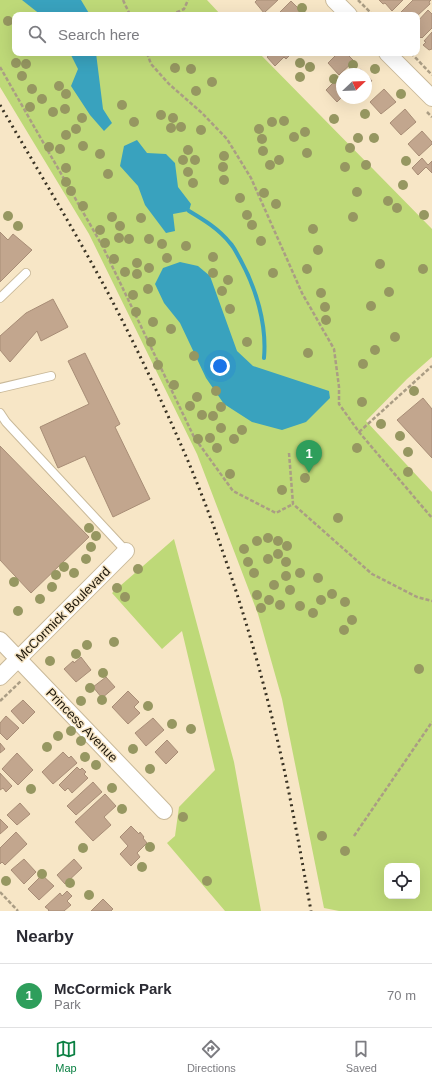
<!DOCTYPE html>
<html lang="en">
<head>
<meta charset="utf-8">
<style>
	body { margin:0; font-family:Helvetica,sans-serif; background:#f2f2f3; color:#2b2b33 }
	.controls { position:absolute; right:12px; bottom:12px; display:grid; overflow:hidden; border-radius:8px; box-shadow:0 4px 16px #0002 }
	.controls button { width:36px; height:36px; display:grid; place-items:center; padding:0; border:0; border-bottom:1px solid #e1e1e2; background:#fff; color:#2b2b33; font:20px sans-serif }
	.compass { position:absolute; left:336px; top:68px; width:36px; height:36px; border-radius:50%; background:#fff; box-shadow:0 4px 16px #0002; rotate:67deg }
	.you { position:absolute; left:220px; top:366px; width:14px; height:14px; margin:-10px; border:3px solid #fff; border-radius:50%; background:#1a73e8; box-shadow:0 0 0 6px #1a73e833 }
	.badge { display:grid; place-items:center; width:26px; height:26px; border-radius:50%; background:#0b8043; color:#fff; font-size:13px; font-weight:700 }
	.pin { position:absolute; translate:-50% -33px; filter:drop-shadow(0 1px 2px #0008) }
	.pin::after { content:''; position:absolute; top:21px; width:14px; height:12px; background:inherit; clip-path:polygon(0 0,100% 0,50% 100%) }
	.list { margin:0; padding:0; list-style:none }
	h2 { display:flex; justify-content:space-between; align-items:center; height:52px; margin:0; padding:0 16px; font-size:17px }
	h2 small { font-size:13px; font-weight:400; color:#7c7c81 }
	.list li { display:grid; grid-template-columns:26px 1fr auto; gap:12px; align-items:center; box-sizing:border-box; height:64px; padding:0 16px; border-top:1px solid #e1e1e2 }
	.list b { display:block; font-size:15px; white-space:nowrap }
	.list p { margin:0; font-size:13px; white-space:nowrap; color:#7c7c81 }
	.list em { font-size:13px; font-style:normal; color:#7c7c81 }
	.icon { flex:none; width:22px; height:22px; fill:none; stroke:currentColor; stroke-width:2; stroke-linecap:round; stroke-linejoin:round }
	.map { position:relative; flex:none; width:432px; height:911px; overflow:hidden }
	.search { position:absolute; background:#fff; box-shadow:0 4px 16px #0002; left:12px; right:12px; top:12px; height:44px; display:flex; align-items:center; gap:10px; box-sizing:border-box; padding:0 14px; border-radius:8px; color:#7c7c81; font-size:15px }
	.sheet { height:116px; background:#fff }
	nav { display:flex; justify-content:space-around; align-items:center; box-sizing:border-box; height:56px; border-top:1px solid #e1e1e2; background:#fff; font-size:11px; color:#7c7c81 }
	nav a { display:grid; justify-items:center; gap:2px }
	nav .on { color:#0b8043 }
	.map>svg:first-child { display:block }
	.green { fill:#bed978; fill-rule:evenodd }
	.water { fill:#39a2be }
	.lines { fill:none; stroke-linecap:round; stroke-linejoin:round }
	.stream { stroke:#39a2be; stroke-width:4 }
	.building { fill:#c2a68e; stroke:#a88d76 }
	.lane-casing { stroke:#c9b999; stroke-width:10 }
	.street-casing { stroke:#c9b999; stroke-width:18 }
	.path { stroke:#aa9d84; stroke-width:2.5; stroke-dasharray:4 2; stroke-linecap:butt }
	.lane { stroke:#fff; stroke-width:8 }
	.street { stroke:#fff; stroke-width:16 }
	.rail { stroke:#393223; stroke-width:3; stroke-dasharray:2 4; stroke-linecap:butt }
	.tree { fill:#969761 }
	.labels { text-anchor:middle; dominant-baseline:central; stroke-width:3; stroke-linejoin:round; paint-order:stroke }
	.street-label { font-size:13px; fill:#1c160a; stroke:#f7e6c6 }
</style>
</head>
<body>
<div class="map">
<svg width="432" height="911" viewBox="0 0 432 911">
	<rect width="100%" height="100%" fill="#f7e6c6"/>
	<!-- green -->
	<g class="green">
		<path d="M0,0H207L221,15H15V53H259L432,229V357L407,379L366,421L432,492V911H339L324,908L282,699L258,614L197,454L89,234L0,87ZM387,866H417V896H387Z"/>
		<path d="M174,539L234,762L261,911H225L167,843L175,836L179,807L215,770L182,631L162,649L112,593Z"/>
	</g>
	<!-- water -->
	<g class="water">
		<path d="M22,0H81L90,15H41Z"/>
		<path d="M70,53H96L103,109L112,123L104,131L90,115L71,86L78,69Z"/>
		<path d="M137,140L147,153L166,154L175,163L178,187L191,204L189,211L173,214L175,231L166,233L145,205L138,186L120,166L124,146Z"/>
		<path d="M180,262L198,266L210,276L237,351L253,366L329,391L330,398L306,422L282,430L252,422L224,404L206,378L180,323L164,303L155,284L163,268Z"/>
	</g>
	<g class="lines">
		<!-- stream -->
		<path class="stream" d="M189,211C204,220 219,229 230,243C234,247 237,254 240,259C256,288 267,324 264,358"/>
	</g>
	<!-- building -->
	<g class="building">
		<path d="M257,0H278L264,13L255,2Z"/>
		<path d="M379,0H403L392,11L385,3L383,4Z"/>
		<path d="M413,0H431L429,2L430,4L417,16V15H398Z"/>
		<path d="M291,1L305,15H277Z"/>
		<path d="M428,10L432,14V28L422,38L421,37L418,40L417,39V22Z"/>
		<path d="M432,32V49L429,50L423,45L426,42L424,41Z"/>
		<path d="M272,53H292L286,59L284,57L275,66L267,57Z"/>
		<path d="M338,53H346L354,61L339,75L328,63Z"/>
		<path d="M360,69L366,74H355Z"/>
		<path d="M366,74L372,81L366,87Z"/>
		<path d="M336,80L342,86V97L337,102L326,90Z"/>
		<path d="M384,89L396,102L381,114L370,102Z"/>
		<path d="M405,109L416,122L401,135L390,123Z"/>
		<path d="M422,131L432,142V144L419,156L408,144Z"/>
		<path d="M422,158L428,165L432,161V173L426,167L418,175L412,168Z"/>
		<path d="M0,232L8,240L13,234L32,250L0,282Z"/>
		<path d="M53,299L68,327L41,341L37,331L10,362L0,350V336L26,313Z"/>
		<path d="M85,353L120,424L115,427L150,499L113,517L85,456L58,468L40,427L89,404L68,361Z"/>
		<path d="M423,398L432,409V458L397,420Z"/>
		<path d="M0,446L89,537L31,593L0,560Z"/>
		<path d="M81,657L91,670L76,682L64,669L73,661L74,663Z"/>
		<path d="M106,677L115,687L102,698L93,687Z"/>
		<path d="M128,691L139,702L134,707L140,713L128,724L112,707Z"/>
		<path d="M23,700L35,712L23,724L11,711Z"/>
		<path d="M6,716L19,728L7,740L0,733V723Z"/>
		<path d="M153,718L164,730L146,746L135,733Z"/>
		<path d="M167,740L178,752L166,764L155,752Z"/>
		<path d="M0,743L5,749L0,753Z"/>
		<path d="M63,752L69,758L71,756L77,763L53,784L42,772Z"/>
		<path d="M17,753L33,770L18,785L2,769Z"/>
		<path d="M77,767L80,770L82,768L86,772L84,774L88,778L72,793L68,788L65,791L59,785Z"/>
		<path d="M0,773L12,786L6,792L3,788L0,790Z"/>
		<path d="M93,782L102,792L76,815L67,806Z"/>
		<path d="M105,794L116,806L104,817L111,825L93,841L75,822Z"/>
		<path d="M20,803L30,814L17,825L7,815Z"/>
		<path d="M0,819L8,827L0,834Z"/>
		<path d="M131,826L139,834L140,832L144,837L143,838L147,843L137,853L140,857L131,866L120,854L128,846L120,837Z"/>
		<path d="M16,832L27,844L5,865L2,862L0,864V848Z"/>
		<path d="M24,859L36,872L24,884L11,870Z"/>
		<path d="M74,859L82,868L65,884L57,875Z"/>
		<path d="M42,875L54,886L39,900L28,889Z"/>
		<path d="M67,891L72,896L67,901L71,905L64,911H48L49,910L45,907L60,893L62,896Z"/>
		<path d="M103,899L113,909L111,911H91Z"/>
	</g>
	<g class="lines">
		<!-- lane casing -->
		<g class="lane-casing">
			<g id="lane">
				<path d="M0,298L26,273"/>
				<path d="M0,388L51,376"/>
				<path d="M0,413L6,422L126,551"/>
			</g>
		</g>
		<!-- street casing -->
		<g class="street-casing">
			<g id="street">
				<path d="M334,0L349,15"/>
				<path d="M387,53L432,98"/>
				<path d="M0,640L164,811"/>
				<path d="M0,677L126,551"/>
			</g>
		</g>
		<!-- path -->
		<g class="path">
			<path d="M123,0L130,15"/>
			<path d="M358,0L373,15"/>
			<path d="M171,15L184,9L188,0"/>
			<path d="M147,53L151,64L169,84L202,113L227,139L251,178L302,293L334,349L339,387V404L359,432L432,518"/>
			<path d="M411,53L432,75"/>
			<path d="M0,67L103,247L194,437L233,491L276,513L293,504"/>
			<path d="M427,112L432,117"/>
			<path d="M359,432L432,366"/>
			<path d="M289,453L293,504L372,574L417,597L432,601"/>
			<path d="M0,701L21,681"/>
			<path d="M354,836L432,722"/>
			<path d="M0,892L18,911"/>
		</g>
		<!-- lane -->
		<use href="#lane" class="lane"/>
		<!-- street -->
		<use href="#street" class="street"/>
		<!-- rail -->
		<path class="rail" d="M0,105C36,167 73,228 107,291C136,346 163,403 188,461C230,561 263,671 286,778C295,822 303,866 311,911"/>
	</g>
	<!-- trees -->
	<g class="tree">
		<circle cx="302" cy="8" r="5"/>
		<circle cx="8" cy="21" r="5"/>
		<circle cx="16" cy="63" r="5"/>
		<circle cx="300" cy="63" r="5"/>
		<circle cx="26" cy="64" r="5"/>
		<circle cx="353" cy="65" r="5"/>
		<circle cx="310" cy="67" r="5"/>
		<circle cx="175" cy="68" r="5"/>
		<circle cx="191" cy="69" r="5"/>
		<circle cx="375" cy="69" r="5"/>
		<circle cx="22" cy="76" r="5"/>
		<circle cx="300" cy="77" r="5"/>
		<circle cx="334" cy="79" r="5"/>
		<circle cx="212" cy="82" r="5"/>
		<circle cx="59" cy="86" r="5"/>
		<circle cx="32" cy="89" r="5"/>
		<circle cx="196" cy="91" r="5"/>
		<circle cx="66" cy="94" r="5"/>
		<circle cx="401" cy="94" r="5"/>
		<circle cx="42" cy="99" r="5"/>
		<circle cx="122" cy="105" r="5"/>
		<circle cx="30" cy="107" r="5"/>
		<circle cx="65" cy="109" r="5"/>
		<circle cx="53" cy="112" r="5"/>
		<circle cx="365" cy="114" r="5"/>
		<circle cx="161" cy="115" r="5"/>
		<circle cx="82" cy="118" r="5"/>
		<circle cx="173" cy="118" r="5"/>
		<circle cx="334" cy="119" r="5"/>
		<circle cx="284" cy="121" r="5"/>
		<circle cx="134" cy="122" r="5"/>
		<circle cx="272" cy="122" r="5"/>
		<circle cx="181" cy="127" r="5"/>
		<circle cx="171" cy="128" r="5"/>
		<circle cx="76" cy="129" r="5"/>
		<circle cx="259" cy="129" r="5"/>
		<circle cx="201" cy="130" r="5"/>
		<circle cx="305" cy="132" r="5"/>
		<circle cx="66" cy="135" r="5"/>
		<circle cx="294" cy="137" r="5"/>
		<circle cx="358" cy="138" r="5"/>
		<circle cx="374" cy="138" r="5"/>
		<circle cx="262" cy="139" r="5"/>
		<circle cx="83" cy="146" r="5"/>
		<circle cx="49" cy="147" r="5"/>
		<circle cx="350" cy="148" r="5"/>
		<circle cx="60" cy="149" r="5"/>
		<circle cx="188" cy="150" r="5"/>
		<circle cx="263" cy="151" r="5"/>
		<circle cx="307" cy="153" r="5"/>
		<circle cx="100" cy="154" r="5"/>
		<circle cx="224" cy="156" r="5"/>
		<circle cx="183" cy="160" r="5"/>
		<circle cx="195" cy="160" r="5"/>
		<circle cx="279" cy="160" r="5"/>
		<circle cx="406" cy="161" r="5"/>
		<circle cx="270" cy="165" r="5"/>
		<circle cx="366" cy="165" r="5"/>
		<circle cx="223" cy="167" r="5"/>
		<circle cx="345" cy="167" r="5"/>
		<circle cx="66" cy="168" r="5"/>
		<circle cx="188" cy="172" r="5"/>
		<circle cx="108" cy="174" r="5"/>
		<circle cx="224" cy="180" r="5"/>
		<circle cx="66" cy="182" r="5"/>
		<circle cx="193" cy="183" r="5"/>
		<circle cx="403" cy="185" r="5"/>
		<circle cx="71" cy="191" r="5"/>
		<circle cx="357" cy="192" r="5"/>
		<circle cx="264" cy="193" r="5"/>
		<circle cx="240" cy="198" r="5"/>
		<circle cx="388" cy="201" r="5"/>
		<circle cx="276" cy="204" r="5"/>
		<circle cx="83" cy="206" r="5"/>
		<circle cx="397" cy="208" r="5"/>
		<circle cx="247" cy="215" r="5"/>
		<circle cx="424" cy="215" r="5"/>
		<circle cx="8" cy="216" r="5"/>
		<circle cx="112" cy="217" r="5"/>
		<circle cx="353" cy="217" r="5"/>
		<circle cx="141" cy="218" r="5"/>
		<circle cx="252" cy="225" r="5"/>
		<circle cx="18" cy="226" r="5"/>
		<circle cx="120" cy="226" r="5"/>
		<circle cx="313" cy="229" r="5"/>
		<circle cx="100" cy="230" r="5"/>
		<circle cx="119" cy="238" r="5"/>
		<circle cx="129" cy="239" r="5"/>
		<circle cx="149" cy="239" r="5"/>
		<circle cx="261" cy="241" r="5"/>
		<circle cx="105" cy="243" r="5"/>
		<circle cx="162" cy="244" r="5"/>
		<circle cx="186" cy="246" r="5"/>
		<circle cx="318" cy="250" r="5"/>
		<circle cx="213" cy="257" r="5"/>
		<circle cx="167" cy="258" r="5"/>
		<circle cx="114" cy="259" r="5"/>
		<circle cx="137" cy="263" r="5"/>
		<circle cx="380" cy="264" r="5"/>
		<circle cx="149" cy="268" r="5"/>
		<circle cx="307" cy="269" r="5"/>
		<circle cx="423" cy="269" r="5"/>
		<circle cx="125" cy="272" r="5"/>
		<circle cx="213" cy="273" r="5"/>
		<circle cx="273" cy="273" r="5"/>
		<circle cx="137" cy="274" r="5"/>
		<circle cx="228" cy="280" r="5"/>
		<circle cx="148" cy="289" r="5"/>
		<circle cx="222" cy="291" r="5"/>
		<circle cx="389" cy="292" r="5"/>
		<circle cx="321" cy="293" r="5"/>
		<circle cx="133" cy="295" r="5"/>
		<circle cx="371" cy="306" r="5"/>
		<circle cx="325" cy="307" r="5"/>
		<circle cx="230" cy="309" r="5"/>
		<circle cx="136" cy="312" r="5"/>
		<circle cx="326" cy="320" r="5"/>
		<circle cx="153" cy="322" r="5"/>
		<circle cx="171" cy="329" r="5"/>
		<circle cx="395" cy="337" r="5"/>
		<circle cx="151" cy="342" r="5"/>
		<circle cx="247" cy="342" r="5"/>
		<circle cx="375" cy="350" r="5"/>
		<circle cx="308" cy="353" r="5"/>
		<circle cx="194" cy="356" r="5"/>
		<circle cx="363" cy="364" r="5"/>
		<circle cx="158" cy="365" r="5"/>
		<circle cx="174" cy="385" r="5"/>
		<circle cx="216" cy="391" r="5"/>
		<circle cx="414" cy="391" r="5"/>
		<circle cx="197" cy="397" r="5"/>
		<circle cx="362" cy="402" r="5"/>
		<circle cx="190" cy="406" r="5"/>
		<circle cx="221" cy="407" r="5"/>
		<circle cx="202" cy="415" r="5"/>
		<circle cx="213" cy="416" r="5"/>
		<circle cx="381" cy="424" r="5"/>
		<circle cx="221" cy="428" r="5"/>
		<circle cx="242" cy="430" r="5"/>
		<circle cx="400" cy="436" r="5"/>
		<circle cx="210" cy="438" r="5"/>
		<circle cx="198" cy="439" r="5"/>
		<circle cx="234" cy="439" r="5"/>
		<circle cx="217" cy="448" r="5"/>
		<circle cx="357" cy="448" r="5"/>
		<circle cx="408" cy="452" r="5"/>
		<circle cx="408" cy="472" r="5"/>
		<circle cx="230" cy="474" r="5"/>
		<circle cx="305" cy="478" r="5"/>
		<circle cx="282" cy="490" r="5"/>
		<circle cx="338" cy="518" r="5"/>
		<circle cx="89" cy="528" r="5"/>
		<circle cx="96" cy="536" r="5"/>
		<circle cx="268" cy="538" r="5"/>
		<circle cx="257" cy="541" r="5"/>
		<circle cx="278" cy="541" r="5"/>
		<circle cx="287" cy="546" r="5"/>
		<circle cx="91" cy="547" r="5"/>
		<circle cx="244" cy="549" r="5"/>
		<circle cx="278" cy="554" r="5"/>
		<circle cx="86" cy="559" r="5"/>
		<circle cx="268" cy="559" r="5"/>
		<circle cx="248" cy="562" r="5"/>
		<circle cx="286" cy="562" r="5"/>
		<circle cx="64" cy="567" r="5"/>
		<circle cx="138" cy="569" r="5"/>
		<circle cx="74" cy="573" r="5"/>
		<circle cx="254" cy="573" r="5"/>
		<circle cx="300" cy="573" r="5"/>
		<circle cx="56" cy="575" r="5"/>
		<circle cx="286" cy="576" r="5"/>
		<circle cx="318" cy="578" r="5"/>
		<circle cx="14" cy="582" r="5"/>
		<circle cx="274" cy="585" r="5"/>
		<circle cx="52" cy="587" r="5"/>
		<circle cx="117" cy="588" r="5"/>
		<circle cx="290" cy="590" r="5"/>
		<circle cx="332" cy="594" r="5"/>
		<circle cx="257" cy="595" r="5"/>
		<circle cx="125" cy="597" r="5"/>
		<circle cx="40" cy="599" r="5"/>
		<circle cx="269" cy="600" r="5"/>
		<circle cx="321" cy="600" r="5"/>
		<circle cx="345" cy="602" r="5"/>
		<circle cx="280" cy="605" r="5"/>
		<circle cx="300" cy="606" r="5"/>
		<circle cx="261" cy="608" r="5"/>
		<circle cx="18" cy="611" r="5"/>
		<circle cx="313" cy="613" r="5"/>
		<circle cx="352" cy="620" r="5"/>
		<circle cx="344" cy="630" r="5"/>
		<circle cx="114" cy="642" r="5"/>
		<circle cx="87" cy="645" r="5"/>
		<circle cx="76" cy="654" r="5"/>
		<circle cx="50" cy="661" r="5"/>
		<circle cx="419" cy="669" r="5"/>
		<circle cx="103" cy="673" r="5"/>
		<circle cx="90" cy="688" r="5"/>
		<circle cx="102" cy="700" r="5"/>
		<circle cx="81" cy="701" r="5"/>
		<circle cx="148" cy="706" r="5"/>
		<circle cx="172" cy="724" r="5"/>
		<circle cx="191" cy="729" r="5"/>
		<circle cx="71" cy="731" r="5"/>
		<circle cx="58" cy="736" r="5"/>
		<circle cx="81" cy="741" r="5"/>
		<circle cx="47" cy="747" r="5"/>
		<circle cx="133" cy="749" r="5"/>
		<circle cx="85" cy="757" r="5"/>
		<circle cx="96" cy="765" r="5"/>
		<circle cx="150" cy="769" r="5"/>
		<circle cx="112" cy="788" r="5"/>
		<circle cx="31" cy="789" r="5"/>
		<circle cx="122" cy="809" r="5"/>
		<circle cx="183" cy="817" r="5"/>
		<circle cx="322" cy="836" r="5"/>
		<circle cx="150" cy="847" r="5"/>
		<circle cx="83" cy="848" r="5"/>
		<circle cx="345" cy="851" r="5"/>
		<circle cx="142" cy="867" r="5"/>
		<circle cx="42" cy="874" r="5"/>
		<circle cx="6" cy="881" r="5"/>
		<circle cx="207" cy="881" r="5"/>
		<circle cx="70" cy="883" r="5"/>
		<circle cx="89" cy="895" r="5"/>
	</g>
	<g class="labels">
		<!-- street labels -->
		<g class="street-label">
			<text transform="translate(63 614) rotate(-45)">McCormick Boulevard</text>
			<text transform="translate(82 725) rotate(46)">Princess Avenue</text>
		</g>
	</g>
</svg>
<div class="controls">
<button><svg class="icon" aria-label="locate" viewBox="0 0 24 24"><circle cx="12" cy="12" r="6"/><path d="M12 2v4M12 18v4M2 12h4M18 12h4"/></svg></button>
</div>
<svg class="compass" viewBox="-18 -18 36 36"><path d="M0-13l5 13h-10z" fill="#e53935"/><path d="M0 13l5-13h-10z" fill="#7c7c81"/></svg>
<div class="you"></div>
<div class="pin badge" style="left:309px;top:473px;background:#2e9e5b">1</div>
<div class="search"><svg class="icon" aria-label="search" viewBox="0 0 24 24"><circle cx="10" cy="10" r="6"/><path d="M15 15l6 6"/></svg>Search here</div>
</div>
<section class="sheet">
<h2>Nearby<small></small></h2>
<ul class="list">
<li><span class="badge" style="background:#2e9e5b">1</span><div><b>McCormick Park</b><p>Park</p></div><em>70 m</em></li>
</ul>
</section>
<nav>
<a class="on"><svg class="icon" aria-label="map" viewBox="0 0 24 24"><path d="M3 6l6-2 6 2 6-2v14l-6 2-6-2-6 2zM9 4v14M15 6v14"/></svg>Map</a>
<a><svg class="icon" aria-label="directions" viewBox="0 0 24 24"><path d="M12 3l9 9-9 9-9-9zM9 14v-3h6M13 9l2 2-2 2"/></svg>Directions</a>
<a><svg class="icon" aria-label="saved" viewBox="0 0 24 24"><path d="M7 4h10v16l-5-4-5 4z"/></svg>Saved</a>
</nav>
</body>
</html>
